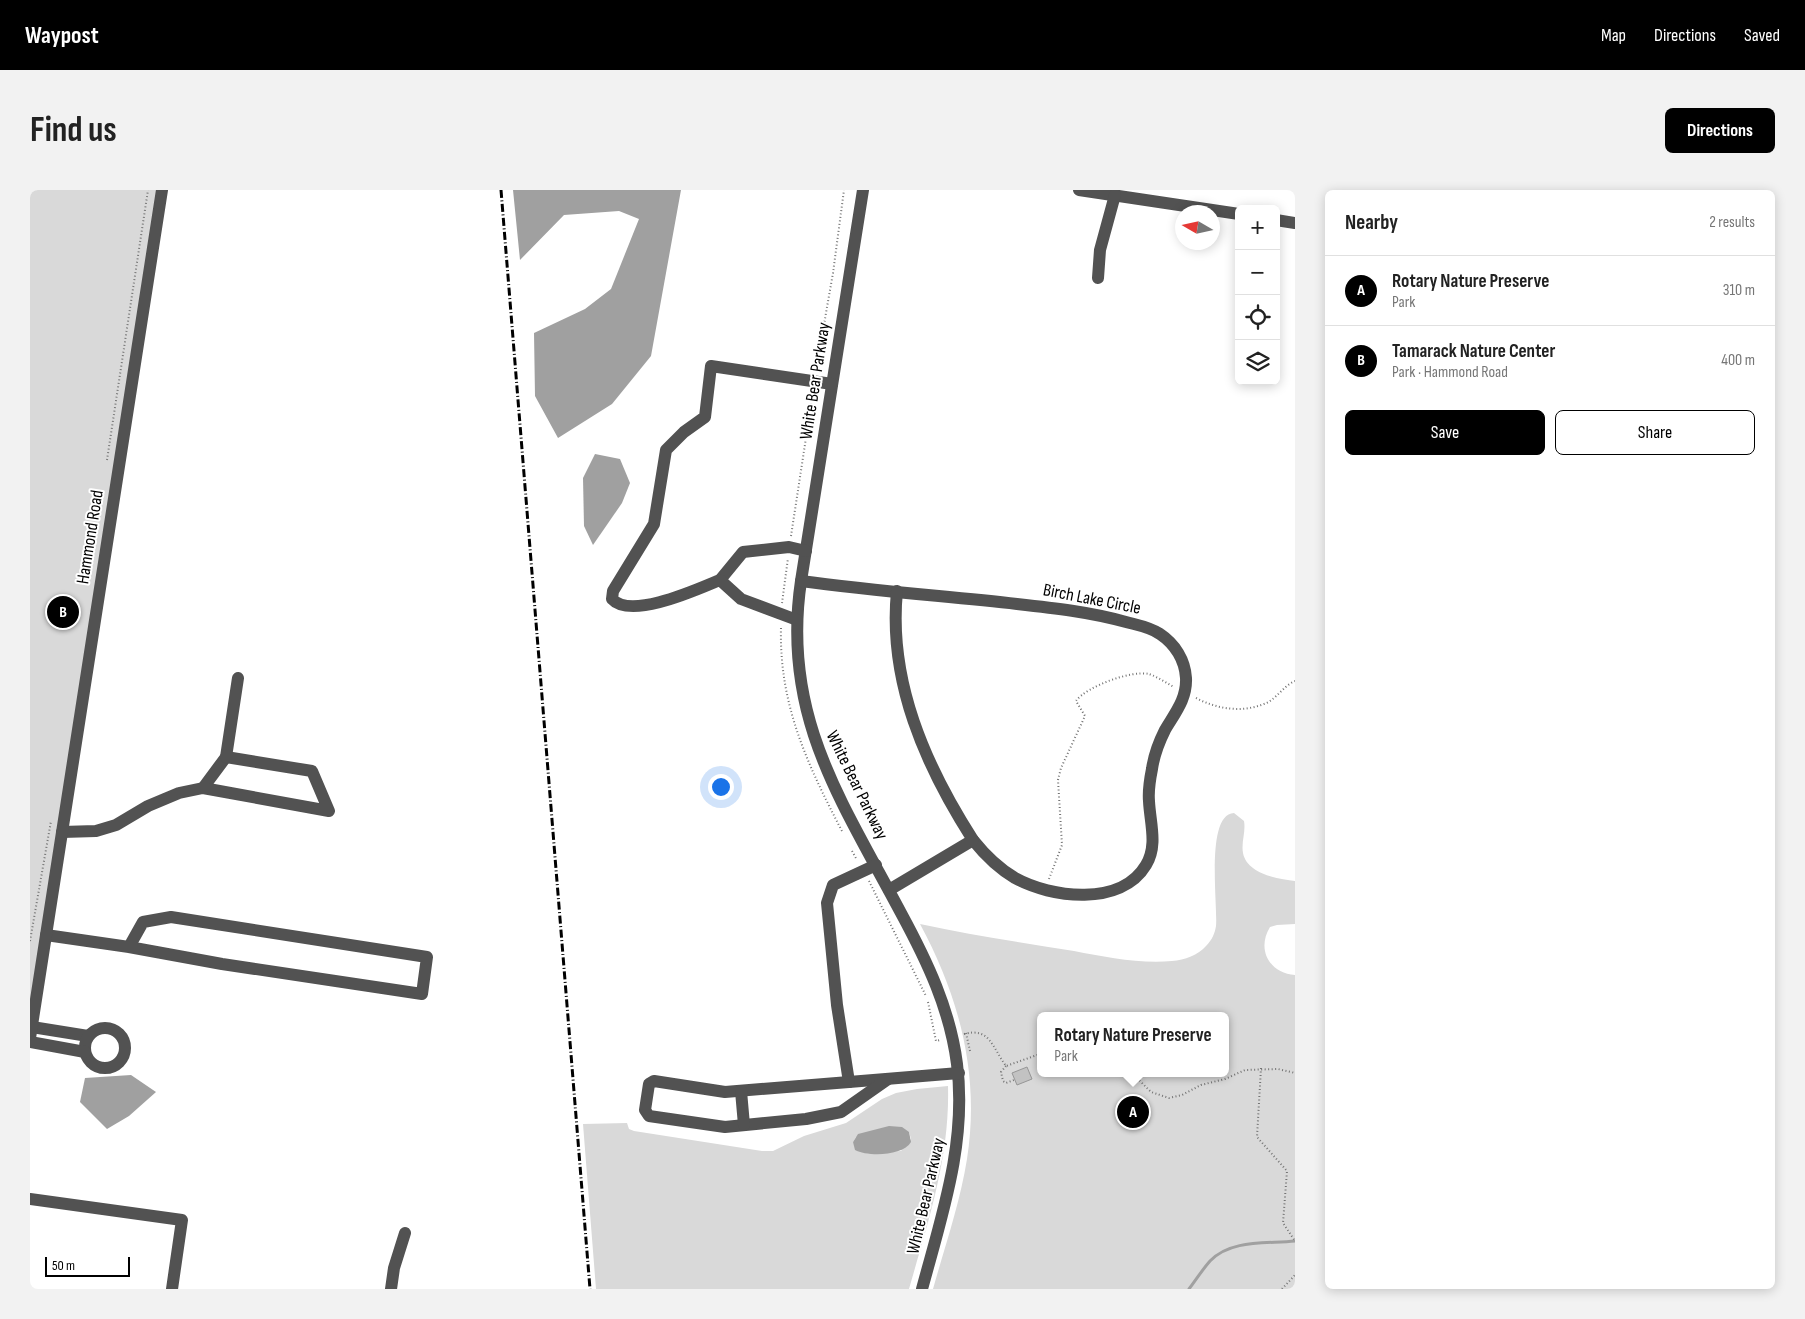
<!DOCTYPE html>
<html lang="en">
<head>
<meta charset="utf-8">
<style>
	body { margin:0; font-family:"Sofia Sans Condensed",sans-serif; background:#f2f2f2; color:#222 }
	.controls { position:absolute; right:15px; top:15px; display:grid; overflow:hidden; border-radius:8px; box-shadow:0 2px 12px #0003 }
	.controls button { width:45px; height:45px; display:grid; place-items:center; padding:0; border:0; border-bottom:1px solid #e0e0e0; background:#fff; color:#222; font:25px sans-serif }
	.compass { position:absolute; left:1145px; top:15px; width:45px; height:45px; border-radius:50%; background:#fff; box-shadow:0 2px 12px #0003; rotate:279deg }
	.scale { position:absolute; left:15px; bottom:12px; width:85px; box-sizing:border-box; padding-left:5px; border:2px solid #000; border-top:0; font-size:14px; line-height:18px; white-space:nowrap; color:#000; -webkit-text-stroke:4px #fff; paint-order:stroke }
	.you { position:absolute; left:690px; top:596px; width:18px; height:18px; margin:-12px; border:4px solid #fff; border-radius:50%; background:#1a73e8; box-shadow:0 0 0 8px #1a73e833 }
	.badge { display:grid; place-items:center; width:32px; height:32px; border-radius:50%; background:#000; color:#fff; font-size:16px; font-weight:700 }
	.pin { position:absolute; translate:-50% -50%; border:2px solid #fff; box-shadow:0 1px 5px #0006 }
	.popup { position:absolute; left:1007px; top:822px; width:192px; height:65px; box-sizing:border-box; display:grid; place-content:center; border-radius:8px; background:#fff; filter:drop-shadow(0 1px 4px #0005); font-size:16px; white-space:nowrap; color:#767676 }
	.popup b { font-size:19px; color:#222 }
	.popup::after { content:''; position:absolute; left:50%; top:100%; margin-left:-10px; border:10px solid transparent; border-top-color:#fff }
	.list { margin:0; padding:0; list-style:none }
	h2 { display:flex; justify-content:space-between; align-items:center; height:65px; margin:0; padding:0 20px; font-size:21px }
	h2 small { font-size:16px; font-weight:400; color:#767676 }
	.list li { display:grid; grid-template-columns:32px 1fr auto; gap:15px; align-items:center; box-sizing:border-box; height:70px; padding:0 20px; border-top:1px solid #e0e0e0 }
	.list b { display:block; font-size:19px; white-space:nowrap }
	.list p { margin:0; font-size:16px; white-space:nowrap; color:#767676 }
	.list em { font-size:16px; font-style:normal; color:#767676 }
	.actions { display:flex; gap:10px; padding:15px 20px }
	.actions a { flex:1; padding:11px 0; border:1px solid #000; border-radius:8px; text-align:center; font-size:18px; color:#000 }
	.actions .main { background:#000; color:#fff }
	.icon { flex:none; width:28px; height:28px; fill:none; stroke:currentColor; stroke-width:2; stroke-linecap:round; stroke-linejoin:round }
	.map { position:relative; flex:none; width:1265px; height:1099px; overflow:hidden; border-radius:8px }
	header { display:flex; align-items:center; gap:30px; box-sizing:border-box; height:70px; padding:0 25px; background:#000; color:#fff }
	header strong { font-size:24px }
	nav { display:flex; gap:28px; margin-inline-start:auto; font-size:18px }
	.intro { display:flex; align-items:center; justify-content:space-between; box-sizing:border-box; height:120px; padding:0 30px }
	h1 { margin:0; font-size:35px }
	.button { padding:12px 22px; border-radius:8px; background:#000; color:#fff; font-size:18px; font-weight:700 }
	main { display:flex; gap:30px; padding:0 30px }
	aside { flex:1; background:#fff; border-radius:8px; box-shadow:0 2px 12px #0003 }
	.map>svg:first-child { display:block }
	.green { fill:#d9d9d9; fill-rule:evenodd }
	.water { fill:#a0a0a0 }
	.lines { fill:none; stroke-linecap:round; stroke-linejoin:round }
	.stream { stroke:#a0a0a0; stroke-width:3 }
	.building { fill:#c2c2c2; stroke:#969696 }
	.path { stroke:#747474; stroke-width:2; stroke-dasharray:1 2.5; stroke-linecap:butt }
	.minor { stroke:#525252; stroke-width:12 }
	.rail { stroke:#000; stroke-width:3; stroke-dasharray:8 2.5 1 2.5; stroke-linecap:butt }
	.labels { text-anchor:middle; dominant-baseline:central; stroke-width:4; stroke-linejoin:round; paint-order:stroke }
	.street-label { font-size:18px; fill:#000; stroke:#fff }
</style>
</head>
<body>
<header>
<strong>Waypost</strong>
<nav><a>Map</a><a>Directions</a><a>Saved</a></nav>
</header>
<div class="intro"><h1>Find us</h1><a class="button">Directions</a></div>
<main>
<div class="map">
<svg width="1265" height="1099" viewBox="0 0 1265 1099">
	<rect width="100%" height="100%" fill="#fff"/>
	<!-- green -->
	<g class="green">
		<path d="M0,0H132L0,844Z"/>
		<path d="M1204,623L1214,631C1216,642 1211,652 1213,663C1217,684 1248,689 1265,691V734L1247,735L1240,737C1226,760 1240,783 1265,785V1099H903C915,1056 930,1013 937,969C950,886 930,808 890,734C941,745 993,753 1044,761C1075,767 1110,774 1142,771C1155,770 1168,765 1176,756C1182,750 1185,743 1186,736C1188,716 1175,624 1204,623ZM1010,826H1196V883H1010Z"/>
		<path d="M918,896C920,967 898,1032 879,1099H566L553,934L597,933L599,939L604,941L732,961H743L774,946L816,933L852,909L866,903L887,899ZM879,942L881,949L871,961L834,963L823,952L826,947Z"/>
	</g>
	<!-- water -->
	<g class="water">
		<path d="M483,0H651L621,166L582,214L528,248L505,206L504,143L555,119L581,99L609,29L589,21L534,25L490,70Z"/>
		<path d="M565,264L590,269L600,293L592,313L563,355L554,336L553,288Z"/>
		<path d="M101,885L126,902L99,926L77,939L50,912L55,888Z"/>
		<path d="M859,936L872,937L879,942L881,952C873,966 838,967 825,960L823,952L828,944Z"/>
	</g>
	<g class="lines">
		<!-- stream -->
		<path class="stream" d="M1159,1099C1166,1090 1172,1080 1180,1071C1201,1049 1237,1054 1265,1051"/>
	</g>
	<!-- building -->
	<path class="building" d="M997,877L1002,889L987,895L982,883Z"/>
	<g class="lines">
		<!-- path -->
		<g class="path">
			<path d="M786,180L803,83L814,0"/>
			<path d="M77,270L118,0"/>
			<path d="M761,346L783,202"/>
			<path d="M752,413L758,368"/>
			<path d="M751,438C749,515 778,576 813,643"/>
			<path d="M1166,508C1187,519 1211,523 1234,514C1246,510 1253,496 1265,491"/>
			<path d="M822,661L827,670"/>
			<path d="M1019,689L1032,655L1028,590L1031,578L1055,526L1046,511C1057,496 1102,480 1119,484C1128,487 1136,493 1144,497"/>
			<path d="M839,691L896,806"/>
			<path d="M0,751L21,631"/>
			<path d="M898,812L906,851L910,850"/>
			<path d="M936,843L940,861"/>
			<path d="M934,844C960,837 962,857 976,876L1010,864"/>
			<path d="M976,876L971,882L973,891L976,893L984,890"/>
			<path d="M1231,878L1227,947L1257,981L1253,1033L1265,1051"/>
			<path d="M1102,883L1121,902L1139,908L1152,905L1171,895L1195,889L1215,880L1248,879L1265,883"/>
			<path d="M1252,1099L1265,1085"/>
		</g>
		<!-- minor -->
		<g class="minor">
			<path d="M833,0L771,391C751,525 811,610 871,723C897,771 920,819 927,874C937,952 912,1025 892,1099"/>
			<path d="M1049,0L1209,24"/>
			<path d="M1246,30L1265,33"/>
			<path d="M1068,88L1070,60L1085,5"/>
			<path d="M690,390L713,362L759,357L776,361"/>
			<path d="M771,391C843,401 915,406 987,414C1024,418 1060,422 1096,432C1107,435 1120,437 1130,444C1145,454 1155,470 1156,488C1157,509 1145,523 1135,540C1129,552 1124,565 1122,579C1120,589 1118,600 1119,611C1120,633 1128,655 1116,675C1091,717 1021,708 985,688C968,678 955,665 943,650"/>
			<path d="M767,430L711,409L690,390C668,399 601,430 582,409L583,401L624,334L636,260L654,242L675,227L681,176L802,194"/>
			<path d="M173,598L196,567"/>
			<path d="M32,642L66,641L86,635L118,616L149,603L173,598L299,621L282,581L196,567L208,488"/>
			<path d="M846,675L803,695L797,713L807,815L819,892L929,883"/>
			<path d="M859,700L943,650C895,575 858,491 867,401"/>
			<path d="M16,745L99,757L113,732L141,727L397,767L392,804L192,774L99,757"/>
			<path d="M2,837L58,846"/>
			<circle cx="75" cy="858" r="20"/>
			<path d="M0,848L132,0"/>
			<path d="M0,852L55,862"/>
			<path d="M819,892L695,902L624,891L619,894L615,920L619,926L695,937L776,929L811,922L858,889"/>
			<path d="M711,901L714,935"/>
			<path d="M0,1009L152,1030L142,1099"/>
			<path d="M361,1099L364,1078L375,1043"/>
		</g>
		<!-- rail -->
		<path class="rail" d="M471,0L560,1099"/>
	</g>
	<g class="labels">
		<!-- street labels -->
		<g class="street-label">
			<text transform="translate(785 191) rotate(-81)">White Bear Parkway</text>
			<text transform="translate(60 347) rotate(-81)">Hammond Road</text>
			<text transform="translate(1062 409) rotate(11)">Birch Lake Circle</text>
			<text transform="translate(827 595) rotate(64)">White Bear Parkway</text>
			<text transform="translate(896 1006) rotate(-77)">White Bear Parkway</text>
		</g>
	</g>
</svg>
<div class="controls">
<button>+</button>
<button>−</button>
<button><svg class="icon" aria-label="locate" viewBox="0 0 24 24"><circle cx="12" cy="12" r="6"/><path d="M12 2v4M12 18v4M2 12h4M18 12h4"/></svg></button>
<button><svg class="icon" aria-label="layers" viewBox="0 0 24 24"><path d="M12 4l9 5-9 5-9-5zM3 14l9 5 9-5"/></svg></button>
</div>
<svg class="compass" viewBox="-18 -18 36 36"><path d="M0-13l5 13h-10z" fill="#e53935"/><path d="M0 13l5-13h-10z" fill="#767676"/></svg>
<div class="scale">50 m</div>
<div class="you"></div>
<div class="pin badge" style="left:1103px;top:922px">A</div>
<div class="popup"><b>Rotary Nature Preserve</b>Park</div>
<div class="pin badge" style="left:33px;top:422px">B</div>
</div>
<aside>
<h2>Nearby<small>2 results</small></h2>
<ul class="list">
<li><span class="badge">A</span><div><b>Rotary Nature Preserve</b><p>Park</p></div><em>310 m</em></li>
<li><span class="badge">B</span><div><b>Tamarack Nature Center</b><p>Park · Hammond Road</p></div><em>400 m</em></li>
</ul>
<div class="actions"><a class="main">Save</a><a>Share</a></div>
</aside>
</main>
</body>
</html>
